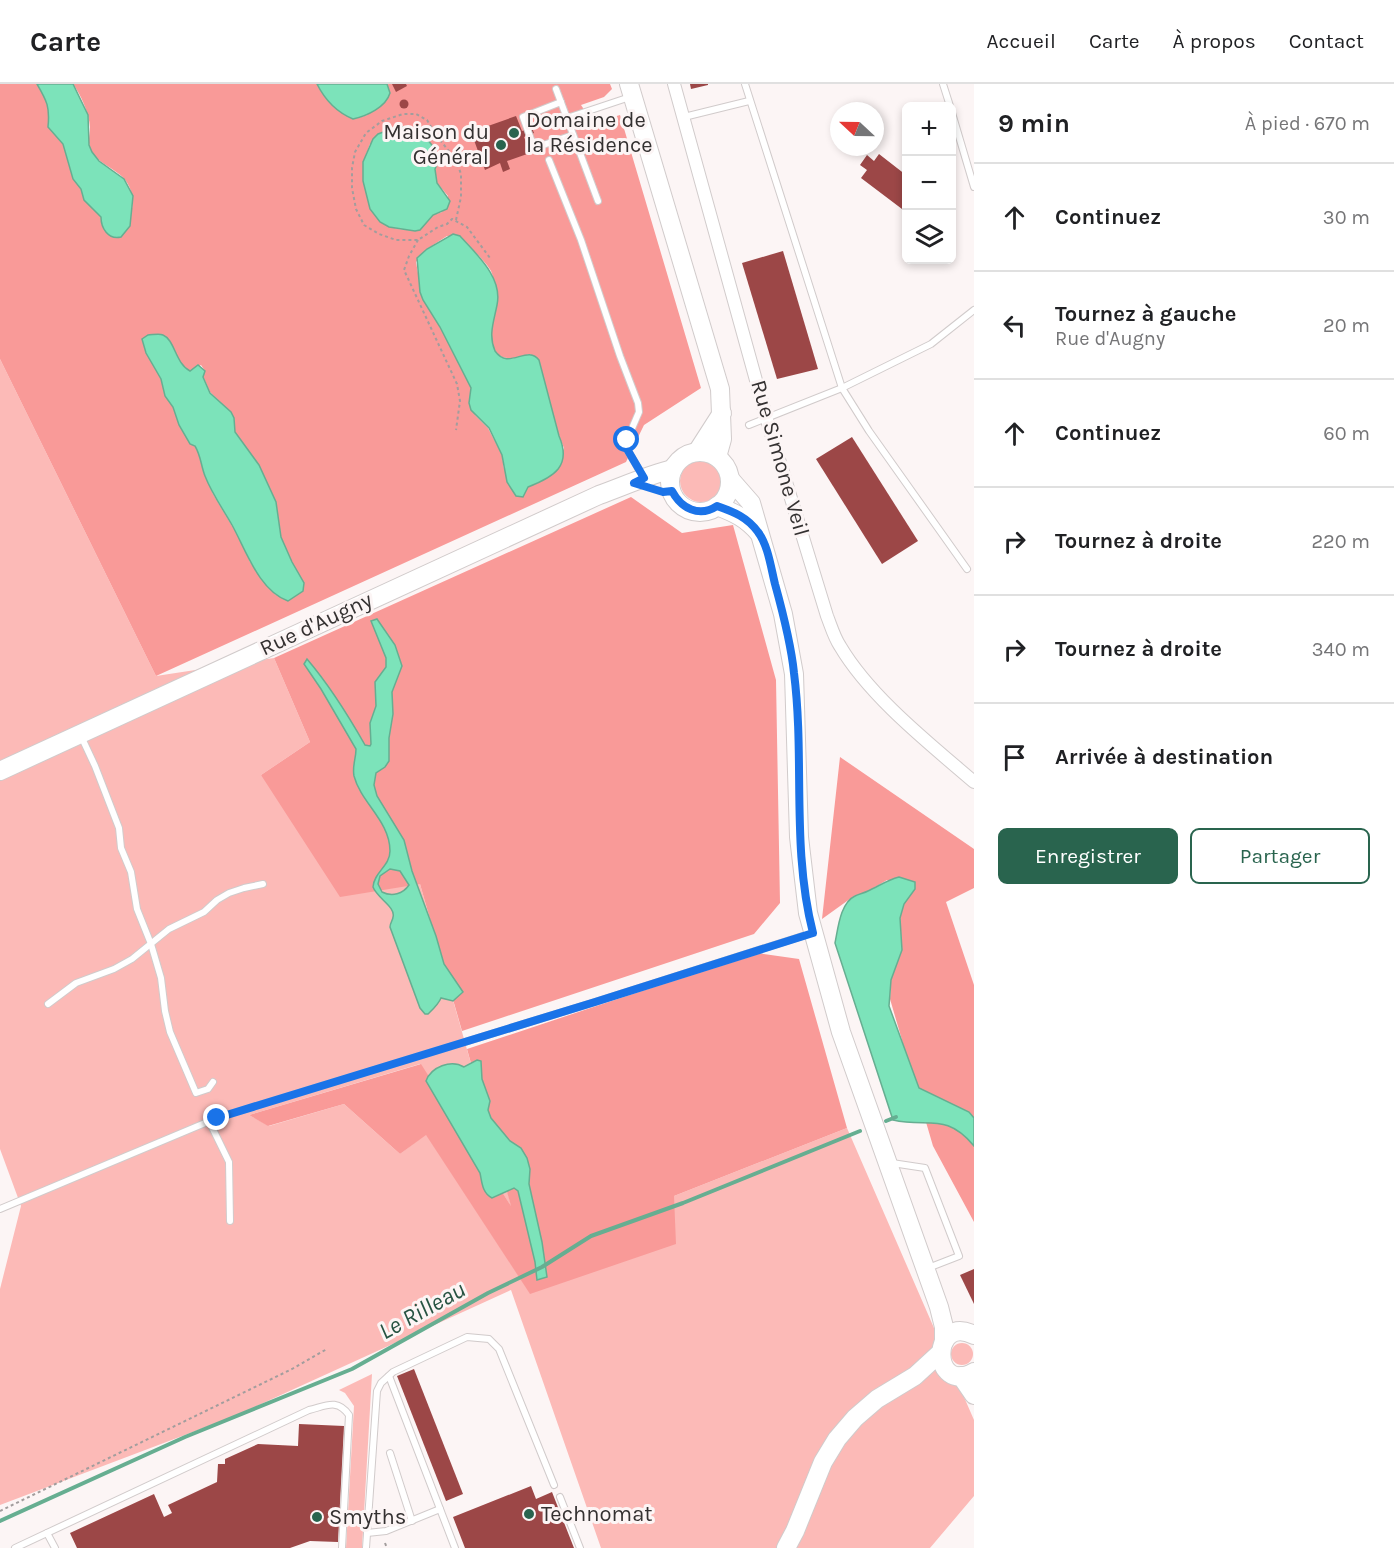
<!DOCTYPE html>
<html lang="fr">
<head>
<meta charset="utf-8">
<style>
	body { margin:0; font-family:Karla,sans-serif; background:#f2f2f2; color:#202124 }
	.controls { position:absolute; right:18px; top:18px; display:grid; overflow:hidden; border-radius:9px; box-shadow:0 3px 9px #0003 }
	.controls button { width:54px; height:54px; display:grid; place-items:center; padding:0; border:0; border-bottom:2px solid #e0e0e0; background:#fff; color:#202124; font:30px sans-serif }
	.compass { position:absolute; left:830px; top:18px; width:54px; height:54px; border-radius:50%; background:#fff; box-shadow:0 3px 9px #0003; rotate:292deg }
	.stop { position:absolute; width:18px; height:18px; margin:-14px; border:4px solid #1a73e8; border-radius:50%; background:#fff }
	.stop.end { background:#1a73e8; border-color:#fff; box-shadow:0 2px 6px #0008 }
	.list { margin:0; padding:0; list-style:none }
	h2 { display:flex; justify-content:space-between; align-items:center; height:78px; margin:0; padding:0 24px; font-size:26px }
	h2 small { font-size:20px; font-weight:400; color:#757577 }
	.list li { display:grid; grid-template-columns:39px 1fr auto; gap:18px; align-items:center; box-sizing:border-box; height:108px; padding:0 24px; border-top:2px solid #e0e0e0 }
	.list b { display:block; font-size:22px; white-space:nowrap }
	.list p { margin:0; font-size:20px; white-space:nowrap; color:#757577 }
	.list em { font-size:20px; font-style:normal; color:#757577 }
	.actions { display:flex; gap:12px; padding:18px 24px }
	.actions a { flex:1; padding:14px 0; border:2px solid #29644e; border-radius:9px; text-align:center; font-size:21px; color:#29644e }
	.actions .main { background:#29644e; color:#fff }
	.icon { flex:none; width:33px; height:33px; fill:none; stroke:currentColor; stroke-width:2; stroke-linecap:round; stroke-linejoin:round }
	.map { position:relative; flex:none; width:974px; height:1464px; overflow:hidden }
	header { display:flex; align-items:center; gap:36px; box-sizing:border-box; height:84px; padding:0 30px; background:#fff; border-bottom:2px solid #e0e0e0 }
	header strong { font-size:28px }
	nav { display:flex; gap:33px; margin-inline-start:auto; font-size:21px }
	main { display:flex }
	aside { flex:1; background:#fff }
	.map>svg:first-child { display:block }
	.green { fill:#fcbab7 }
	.forest { fill:#f99a98; fill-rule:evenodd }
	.water { fill:#7ce3ba; stroke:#66ae91; stroke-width:1.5; fill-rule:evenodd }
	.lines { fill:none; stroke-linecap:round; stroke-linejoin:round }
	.stream { stroke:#66ae91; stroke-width:4 }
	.building { fill:#9c4747 }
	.lane-casing { stroke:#d1cbcb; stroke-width:8 }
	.street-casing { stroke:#d1cbcb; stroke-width:14 }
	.secondary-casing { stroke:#d1cbcb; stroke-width:20 }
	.path { stroke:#a29d9d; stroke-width:2; stroke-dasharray:3 3; stroke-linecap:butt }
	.lane { stroke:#fff; stroke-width:6 }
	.street { stroke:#fff; stroke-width:12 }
	.secondary { stroke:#fff; stroke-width:18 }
	.route { stroke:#1a73e8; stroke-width:8 }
	.poi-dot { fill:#29644e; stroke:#fcf5f5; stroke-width:2 }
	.labels { text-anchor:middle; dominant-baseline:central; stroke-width:6; stroke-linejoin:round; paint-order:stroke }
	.poi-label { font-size:22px; fill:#343131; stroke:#fcf5f5; text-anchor:start }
	.street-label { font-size:22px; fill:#343131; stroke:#fcf5f5 }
	.water-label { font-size:24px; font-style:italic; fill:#275342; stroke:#fcf5f5 }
</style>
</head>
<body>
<header>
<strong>Carte</strong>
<nav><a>Accueil</a><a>Carte</a><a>À propos</a><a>Contact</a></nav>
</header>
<main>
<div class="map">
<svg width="974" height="1464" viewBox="0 0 974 1464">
	<rect width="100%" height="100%" fill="#fcf5f5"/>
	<!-- green -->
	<g class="green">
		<path d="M0,275L156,592L274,574L310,658L261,691L420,800L512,1124L420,980L249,1031L269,1042L344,1020L400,1070L426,1050L530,1209L674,1112L847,1044L974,1336V1412L930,1464H601L511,1206L235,1332L0,1421V1205L21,1122L0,1065Z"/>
		<circle cx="701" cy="397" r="21"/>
		<circle cx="962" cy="1270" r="11"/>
		<path d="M372,1290L362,1464H346L354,1322L345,1309L339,1306Z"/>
	</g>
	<!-- forest -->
	<g class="forest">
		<path d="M0,0H37C47,17 50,23 48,43L63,60L73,95L81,105L85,116L101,133C101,143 106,151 116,154L121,153C134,134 139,105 119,90C109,82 97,78 91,66C87,58 90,51 90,43C89,29 81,11 73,0H317C328,21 336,26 358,34L367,31L390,9L387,0H610L612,5L604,13L581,21L593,39L620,31L701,304L644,341L626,378L156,592L0,275ZM370,60L438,80L435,85L437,99L448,112L442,128L433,131L420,146L396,145L363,78ZM447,152H460C468,161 486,178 491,187C493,192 495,200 496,205C500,219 493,228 492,242C489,273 502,280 530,270L540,280L559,352L564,364C555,388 553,394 528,403L504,385L502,371L488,344L475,331L470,312L471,304L440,243L423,216L416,178L427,165ZM142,255L169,257C175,268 178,280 190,287L201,281L205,287L203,292L210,308L231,328L234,334L235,348L259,381L276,418L281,453L292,478L304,499L276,511L267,502L250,478L241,457L213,410L204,390L198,367L195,362L188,356L179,341L173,323L164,308L161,295L146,269Z"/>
		<path d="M631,413L682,449L733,441L776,596L780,819L754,850L462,947L420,800L340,813L261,691L310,658L274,574Z"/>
		<path d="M840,673L974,765V804L946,818L974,901V1138L933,1062L890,915L891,896L902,866L900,834L904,820L910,809L887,796L865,809L854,812L822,835Z"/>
		<path d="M756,869L799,875L847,1044L674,1112L676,1160L530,1210L426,1051L400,1070L344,1020L268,1042L249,1031L421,980L511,1122L467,965Z"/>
	</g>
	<!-- water -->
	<g class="water">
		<path d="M37,0H73L88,31L89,61L92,68L99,77L124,95L133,112L130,142L121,153C108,156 101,144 101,133L84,116L81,105L73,95L63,60L48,43C50,23 47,17 37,0Z"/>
		<path d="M317,0H387L390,9C386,23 367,32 353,35C336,28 325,16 317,0Z"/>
		<path d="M400,42C418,48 434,55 439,76L435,85L437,99L450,117L447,125L433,131L420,146L415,147L389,143L380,138L370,125L363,97V78L373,55L378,50Z"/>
		<path d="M453,150L460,152C476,170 503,193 497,221C494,237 488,251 495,267C509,287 527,260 539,276L559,352C572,382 554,393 528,403L523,413L516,412L507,398L502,371L489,344L471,326L469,319L471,304L440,243L423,216L420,208L417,174L427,165Z"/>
		<path d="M148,251C152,251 159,249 163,251C175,256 175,279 190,287L198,281L205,287L203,293L210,309L231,328L234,334L235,348L259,381L276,418L281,453L292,478L304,499L303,507L288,517C259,507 246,466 232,441C223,425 212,410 205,392C201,382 201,372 195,362L190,360L179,341L173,323L165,312L161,295L146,269L142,255Z"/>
		<path d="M377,535L395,561L402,582L392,608L393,630L389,654V677L385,683L376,689L374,701L377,712L404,756L412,787L436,852L444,880L463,908L453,917L441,914C438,921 432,926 428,930H425L420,924L390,843C390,839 393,836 393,833C396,823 377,814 373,803C374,788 390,782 390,767C390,737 361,719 354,692C352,682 356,675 356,665L321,605L304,580L307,575C330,602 348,631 365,661L370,662L371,660L370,639L376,622L375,598L386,583V574L371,537ZM390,785L400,787L409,801C403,810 392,813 382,808L378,800L380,792Z"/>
		<path d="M899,793L915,798V805L904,820L900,834L902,866L891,896L889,922L919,1004L969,1028L974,1034V1062C946,1028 928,1044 893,1036L835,859C838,845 840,819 855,812C859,810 864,809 868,807C879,802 887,796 899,793Z"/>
		<path d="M477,976L481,977L482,995L490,1017L488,1026L491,1034L510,1057L521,1064L527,1074L530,1085L529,1100L542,1158L547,1193L537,1196L535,1178L518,1107L514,1104L492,1114C482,1109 482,1098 480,1089L426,997C431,983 451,975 464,983Z"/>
	</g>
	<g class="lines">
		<!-- stream -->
		<g class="stream">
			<path d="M886,1037L896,1033"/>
			<path d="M0,1437L185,1353L352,1285L488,1209L542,1183L591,1152L683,1119L860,1047"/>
		</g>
	</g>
	<!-- building -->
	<g class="building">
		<path d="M392,0H406L407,2L396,8Z"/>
		<path d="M690,0H708V1L691,5Z"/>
		<circle cx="404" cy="20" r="4.5"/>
		<path d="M516,32L522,47L532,44L534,49L524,53L530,69L507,77L510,85L503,88L500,79L485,86L471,48Z"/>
		<path d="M879,70L906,91V119L902,125L861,94L867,86L860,81L867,71L874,77Z"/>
		<path d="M783,167L818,285L777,295L742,179Z"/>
		<path d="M852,353L918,457L882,480L816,375Z"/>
		<path d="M974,1185V1220L960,1191Z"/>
		<path d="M414,1285L463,1410L446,1417L397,1292Z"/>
		<path d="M299,1340L344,1342L338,1458L310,1457L290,1464H77L70,1449L154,1410L164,1433L172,1429L168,1421L217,1398L218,1380H225V1375L258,1360L298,1362Z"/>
		<path d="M531,1402L536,1415L552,1408L574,1464H465L453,1433Z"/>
	</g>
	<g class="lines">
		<!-- lane casing -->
		<g class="lane-casing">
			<g id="lane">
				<path d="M745,0L842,304L869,347L967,485"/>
				<path d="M943,0L950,22"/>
				<path d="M556,5L598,117"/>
				<path d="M561,18L523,33L534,64L573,51"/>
				<path d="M952,29L974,103"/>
				<path d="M684,33L749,17"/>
				<path d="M567,34L630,13"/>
				<path d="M549,76L581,156L620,272L638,319L639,328L627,356V365L642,391"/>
				<path d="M749,341L842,304L931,260L974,226"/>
				<path d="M81,652L95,682L119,744L121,764L131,788L137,825L151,860L161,894L165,927L170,948L196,1009L208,1005L213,998"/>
				<path d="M48,920L76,899L114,885L132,875L169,845L204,828L217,816L229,809L244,804L263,800"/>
				<path d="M209,1037L229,1078L230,1137"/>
				<path d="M892,1079L925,1084L959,1172L928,1184"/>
				<path d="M0,1125L217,1034L595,918L812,849"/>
				<path d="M389,1292L455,1464"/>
				<path d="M390,1369L412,1437"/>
				<path d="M560,1413L580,1464"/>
				<path d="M47,1449L55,1464"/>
				<path d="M367,1449L386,1447L440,1425"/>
				<path d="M15,1464L309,1326C326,1322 337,1314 349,1331L342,1464"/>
				<path d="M366,1464L377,1307L381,1299L393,1288L467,1253L489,1255L499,1265L554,1401"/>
			</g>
		</g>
		<!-- street casing -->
		<g class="street-casing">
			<path id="street" d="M674,0L767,336L827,532C831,542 834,553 840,562C870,613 930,660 974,698"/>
		</g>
		<!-- secondary casing -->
		<g class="secondary-casing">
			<g id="secondary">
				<path d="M629,0L720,305L722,355L717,373"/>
				<path d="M697,368L722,329"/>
				<circle cx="700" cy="398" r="30"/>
				<path d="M730,395L751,419L783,530L794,590L799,753L808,829L841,948L939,1223L944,1243V1258"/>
				<path d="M717,422C735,429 746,434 759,449"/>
				<path d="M0,687L599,411C624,402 648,391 673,385"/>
				<path d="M974,1251C930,1229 931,1312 974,1288"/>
				<path d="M961,1292L974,1311"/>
				<path d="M786,1464L795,1447L823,1378L837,1355L855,1334L877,1315L915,1292L940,1269"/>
			</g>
		</g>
		<!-- path -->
		<g class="path">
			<path d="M456,136L461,113V90L456,76L436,51L427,36L416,30H403L382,37L366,49L355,68L352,84V104L356,125L364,141L379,150L396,156H418L438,143L447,140L452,135L467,143L490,174"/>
			<path d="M418,156L409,172L404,186L457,300L460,317L456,346"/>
			<path d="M0,1427L292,1285L327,1265"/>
			<path d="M385,1459L387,1464"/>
		</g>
		<!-- lane -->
		<use href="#lane" class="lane"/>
		<!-- street -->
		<use href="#street" class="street"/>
		<!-- secondary -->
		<use href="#secondary" class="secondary"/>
	</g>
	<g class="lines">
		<!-- route -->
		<path class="route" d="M217,1034L595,918L813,849C791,763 805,676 794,589C791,559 783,529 775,500C771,484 768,461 758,448C747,433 734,428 717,422C699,434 681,424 672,407L663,408L634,399L644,394L627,365V356"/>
	</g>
	<!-- markers -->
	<g class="poi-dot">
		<circle cx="514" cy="49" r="6"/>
		<circle cx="501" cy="61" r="6"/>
		<circle cx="529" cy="1430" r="6"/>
		<circle cx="317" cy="1433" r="6"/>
	</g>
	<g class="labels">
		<!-- poi labels -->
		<g class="poi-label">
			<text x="526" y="36">Domaine de<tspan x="526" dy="25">la Résidence</tspan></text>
			<text x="489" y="48" text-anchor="end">Maison du<tspan x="489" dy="25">Général</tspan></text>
			<text x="541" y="1430">Technomat</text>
			<text x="329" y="1433">Smyths</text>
		</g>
		<!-- street labels -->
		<g class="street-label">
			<text transform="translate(780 374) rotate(74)">Rue Simone Veil</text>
			<text transform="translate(316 540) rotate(-25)">Rue d'Augny</text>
		</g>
		<!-- water labels -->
		<g class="water-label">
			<text transform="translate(422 1226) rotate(-29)">Le Rilleau</text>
		</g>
	</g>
</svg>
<div class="controls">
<button>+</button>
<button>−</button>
<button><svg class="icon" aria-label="layers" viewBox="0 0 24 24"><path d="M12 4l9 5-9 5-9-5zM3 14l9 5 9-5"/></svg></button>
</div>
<svg class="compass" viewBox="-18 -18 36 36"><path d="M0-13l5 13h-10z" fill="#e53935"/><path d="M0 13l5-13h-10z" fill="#757577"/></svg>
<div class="stop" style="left:627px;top:356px"></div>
<div class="stop end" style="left:217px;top:1034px"></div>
</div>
<aside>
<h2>9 min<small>À pied · 670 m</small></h2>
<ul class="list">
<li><svg class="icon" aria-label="ahead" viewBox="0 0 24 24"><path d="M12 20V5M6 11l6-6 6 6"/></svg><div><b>Continuez</b></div><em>30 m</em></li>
<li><svg class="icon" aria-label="left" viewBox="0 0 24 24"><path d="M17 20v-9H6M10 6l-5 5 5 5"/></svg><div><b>Tournez à gauche</b><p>Rue d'Augny</p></div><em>20 m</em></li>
<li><svg class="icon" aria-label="ahead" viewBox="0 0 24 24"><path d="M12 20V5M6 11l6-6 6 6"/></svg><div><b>Continuez</b></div><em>60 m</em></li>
<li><svg class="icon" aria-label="right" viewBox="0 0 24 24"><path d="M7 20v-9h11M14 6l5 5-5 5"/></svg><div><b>Tournez à droite</b></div><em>220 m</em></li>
<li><svg class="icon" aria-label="right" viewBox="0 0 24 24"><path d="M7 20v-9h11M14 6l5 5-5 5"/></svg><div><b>Tournez à droite</b></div><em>340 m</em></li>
<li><svg class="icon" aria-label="arrive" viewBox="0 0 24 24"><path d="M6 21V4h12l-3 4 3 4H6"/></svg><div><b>Arrivée à destination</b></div></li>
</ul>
<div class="actions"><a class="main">Enregistrer</a><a>Partager</a></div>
</aside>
</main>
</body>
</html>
